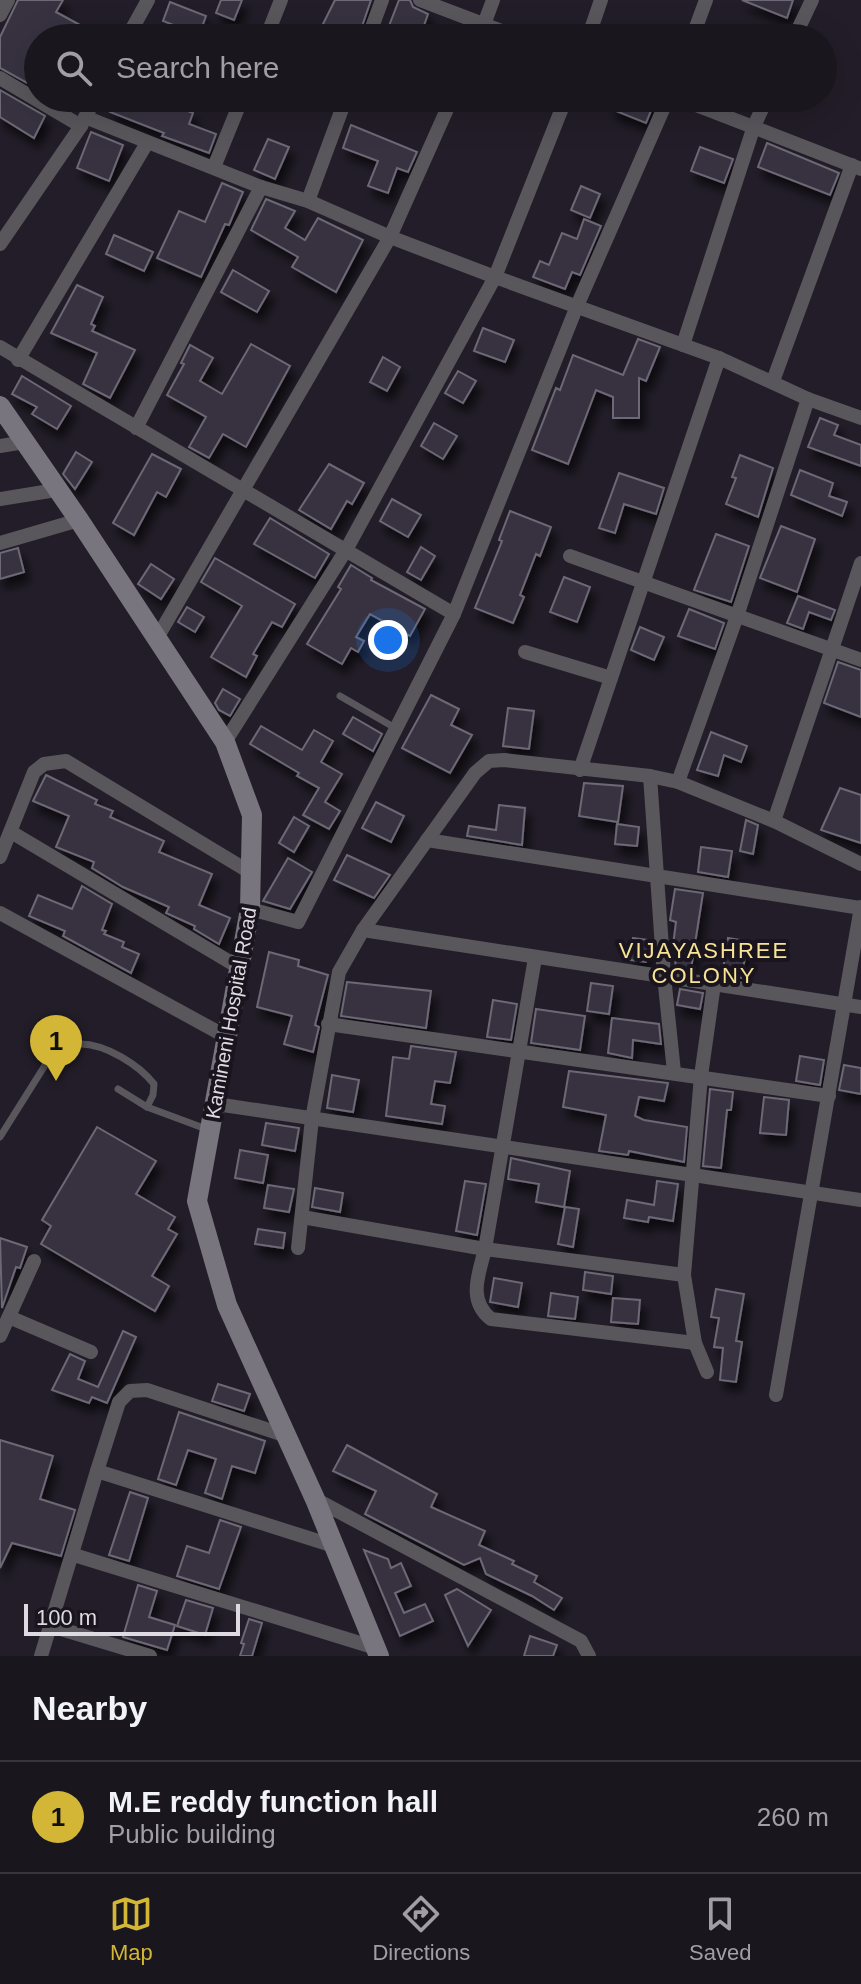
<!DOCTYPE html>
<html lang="en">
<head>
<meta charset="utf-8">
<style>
	body { margin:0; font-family:Helvetica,sans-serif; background:#27232b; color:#f1f3f6 }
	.scale { position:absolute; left:24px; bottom:20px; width:216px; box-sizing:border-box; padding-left:8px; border:4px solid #dddae1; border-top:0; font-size:22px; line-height:28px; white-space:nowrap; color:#dddae1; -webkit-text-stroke:6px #19141e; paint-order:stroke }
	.you { position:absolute; left:388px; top:640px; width:28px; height:28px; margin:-20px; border:6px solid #fff; border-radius:50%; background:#1a73e8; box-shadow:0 0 0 12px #1a73e833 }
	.badge { display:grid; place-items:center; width:52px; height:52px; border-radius:50%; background:#d3b635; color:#111; font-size:26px; font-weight:700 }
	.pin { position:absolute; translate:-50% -66px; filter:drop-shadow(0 2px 4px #0008) }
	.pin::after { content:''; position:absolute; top:42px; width:28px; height:24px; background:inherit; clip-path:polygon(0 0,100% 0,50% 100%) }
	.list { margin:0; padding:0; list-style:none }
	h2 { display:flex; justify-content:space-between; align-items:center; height:104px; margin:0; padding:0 32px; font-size:34px }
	h2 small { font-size:26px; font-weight:400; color:#9f9fa4 }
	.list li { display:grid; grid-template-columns:52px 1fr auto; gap:24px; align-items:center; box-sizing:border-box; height:112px; padding:0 32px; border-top:2px solid #38353c }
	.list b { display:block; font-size:30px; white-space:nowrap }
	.list p { margin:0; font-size:26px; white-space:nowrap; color:#9f9fa4 }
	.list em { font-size:26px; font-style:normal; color:#9f9fa4 }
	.icon { flex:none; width:44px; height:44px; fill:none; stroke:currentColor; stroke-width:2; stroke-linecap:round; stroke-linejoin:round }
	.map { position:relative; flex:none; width:861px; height:1656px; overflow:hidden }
	.search { position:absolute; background:#1a161e; box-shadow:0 8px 32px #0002; left:24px; right:24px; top:24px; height:88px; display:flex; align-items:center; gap:20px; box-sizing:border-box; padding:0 28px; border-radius:44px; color:#9f9fa4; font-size:30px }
	.sheet { height:216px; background:#1a161e }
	nav { display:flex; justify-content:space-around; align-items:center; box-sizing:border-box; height:112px; border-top:2px solid #38353c; background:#1a161e; font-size:22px; color:#9f9fa4 }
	nav a { display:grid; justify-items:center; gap:4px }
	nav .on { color:#d3b635 }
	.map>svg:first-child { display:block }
	.building { fill:#38323f; stroke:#6d6775; stroke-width:2; filter:url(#shadow) }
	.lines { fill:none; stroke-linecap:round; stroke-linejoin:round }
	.lane { stroke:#59565c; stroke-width:7 }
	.street { stroke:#59565c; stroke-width:14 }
	.secondary { stroke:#79757f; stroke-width:20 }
	.labels { text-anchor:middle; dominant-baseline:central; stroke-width:8; stroke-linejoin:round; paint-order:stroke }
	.street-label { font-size:20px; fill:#dddae1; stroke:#19141e }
	.neighbourhood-label { font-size:22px; letter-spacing:2px; fill:#f7e395; stroke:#19141e }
</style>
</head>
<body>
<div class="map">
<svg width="861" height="1656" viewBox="0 0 861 1656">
	<defs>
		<filter id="shadow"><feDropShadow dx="5" dy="9" stdDeviation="4" flood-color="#0009"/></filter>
	</defs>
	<rect width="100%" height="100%" fill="#221d28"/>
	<!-- building -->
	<g class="building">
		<path d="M18,0H63L56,12L104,38H38V89L0,68V37Z"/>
		<path d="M221,0H242L234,20L216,13Z"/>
		<path d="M335,0H371L358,38H326L330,29L322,26Z"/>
		<path d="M399,0H410L413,7L428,14L420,37L389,26Z"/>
		<path d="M742,0H793L787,18Z"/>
		<path d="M170,2L206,16L199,35L163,21Z"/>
		<path d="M0,90L45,116L34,138L0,117Z"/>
		<path d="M116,98H166L164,102L193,113L189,124L216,134L209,153L162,136L164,133L110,112Z"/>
		<path d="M615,98H647L655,101L646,123L611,109Z"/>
		<path d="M351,125L417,152L408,172L397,168L388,193L368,186L378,161L343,148Z"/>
		<path d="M91,132L123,145L109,181L77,168Z"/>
		<path d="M268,139L289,147L275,179L254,170Z"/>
		<path d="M767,143L839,173L830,195L758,167Z"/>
		<path d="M700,147L733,159L724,183L691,171Z"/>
		<path d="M222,183L243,192L229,225L225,224L201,277L157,258L179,211L205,222Z"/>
		<path d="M581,186L600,194L590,218L571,210Z"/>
		<path d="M266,199L295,211L285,228L305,240L318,218L363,240L336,292L292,267L298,257L251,230Z"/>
		<path d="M584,219L601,226L580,275L572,272L565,289L533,277L540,261L549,265L562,233L577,239Z"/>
		<path d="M114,235L153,252L144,271L106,254Z"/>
		<path d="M233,270L269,291L257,312L221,292Z"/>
		<path d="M77,285L103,297L91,324L95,326L92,331L135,350L110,398L83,384L97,353L51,333Z"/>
		<path d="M483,328L514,340L505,362L474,351Z"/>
		<path d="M638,339L660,347L646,381L639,378V418H613V397L596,390L568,464L532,450L556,388L560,390L573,355L623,375Z"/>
		<path d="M251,344L290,366L246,447L223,434L209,458L189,447L206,417L167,395L184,364L181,363L190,345L213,358L200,381L222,394Z"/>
		<path d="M383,357L400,367L387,391L370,382Z"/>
		<path d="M458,371L476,381L463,403L445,393Z"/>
		<path d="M22,376L71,406L57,429L32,414L37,407L12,394Z"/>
		<path d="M820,418L838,425L834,435L861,445V466L808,447Z"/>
		<path d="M434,423L457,436L443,459L421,446Z"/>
		<path d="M76,452L92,462L75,489L63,474Z"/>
		<path d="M152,454L181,469L166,497L157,492L134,535L113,523Z"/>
		<path d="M740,455L773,468L758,517L726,504L736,478L732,477Z"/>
		<path d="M329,464L364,483L352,504L347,501L331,529L299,510Z"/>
		<path d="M800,470L833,483L829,496L847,502L842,516L791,495Z"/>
		<path d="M619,473L664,488L656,514L624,504L615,533L599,528Z"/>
		<path d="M392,499L421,515L408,537L380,521Z"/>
		<path d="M510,511L551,527L540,556L536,554L520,595L524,597L513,623L475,608L502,541L499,540Z"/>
		<path d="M270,518L329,554L315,578L254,544Z"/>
		<path d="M781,526L815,539L797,592L760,578Z"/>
		<path d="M716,534L749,546L731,602L694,590Z"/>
		<path d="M421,547L435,556L421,580L407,572Z"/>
		<path d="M18,548L24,572L0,579V553Z"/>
		<path d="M215,558L295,604L282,627L272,622L253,654L257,656L246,677L211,657L242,606L201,582Z"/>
		<path d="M151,564L174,579L161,599L138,584Z"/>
		<path d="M351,565L372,578L371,580L425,609L410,636L370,614L356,637L364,641L358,652L351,648L342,664L307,644L341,589L338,587Z"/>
		<path d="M564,577L590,587L577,622L550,612Z"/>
		<path d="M798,596L835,610L831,620L809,612L803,629L787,623Z"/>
		<path d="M187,607L204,617L195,632L178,622Z"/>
		<path d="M689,609L724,623L715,649L678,636Z"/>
		<path d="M640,627L664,637L654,660L631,650Z"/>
		<path d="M838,662L861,670V717L824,703Z"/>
		<path d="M223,689L240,699L230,716L219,710L215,703Z"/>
		<path d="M431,695L459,709L451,725L472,735L450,773L402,748Z"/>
		<path d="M508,708L534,711L529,749L503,746Z"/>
		<path d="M353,717L382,734L373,751L343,734Z"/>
		<path d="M261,726L302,750L314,730L333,741L321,762L342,774L325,802L340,811L329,829L303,815L319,788L297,776L299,773L250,744Z"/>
		<path d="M711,732L747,746L741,762L724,755L718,776L697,770Z"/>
		<path d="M46,775L97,800L95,804L113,811L110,817L164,841L159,852L212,874L199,905L230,918L219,944L194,929L195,926L166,913L169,907L123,887L92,868L94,862L56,847L69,816L33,801Z"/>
		<path d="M584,783L623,786L618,822L579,816Z"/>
		<path d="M840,788L861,795V843L821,830Z"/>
		<path d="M376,802L404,816L391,842L362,828Z"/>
		<path d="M499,805L525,808L522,845L467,836L469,826L496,830Z"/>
		<path d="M294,817L309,826L294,852L279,843Z"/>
		<path d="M746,820L758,825L753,854L740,851Z"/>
		<path d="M617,824L639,827L637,846L615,844Z"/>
		<path d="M701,847L732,851L728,877L698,872Z"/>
		<path d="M347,855L390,875L374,898L334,880Z"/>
		<path d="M288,858L312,872L290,909L263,901Z"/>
		<path d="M82,886L112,904L102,930L106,931L104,934L124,942L122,947L139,954L131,973L63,936L65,931L29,916L38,895L72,909Z"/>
		<path d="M675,889L703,893L691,969L675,966L678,946L673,945L676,922L670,920Z"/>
		<path d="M633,938L649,940L646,962L630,960Z"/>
		<path d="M728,938L747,941L742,978L722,975Z"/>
		<path d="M269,952L299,960L298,966L328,975L315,1025L319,1027L313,1052L284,1044L292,1016L257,1007Z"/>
		<path d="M347,982L431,991L426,1028L341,1016Z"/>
		<path d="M591,983L613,986L609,1014L587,1011Z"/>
		<path d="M680,989L703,993L700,1009L677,1005Z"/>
		<path d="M493,1000L517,1004L511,1040L487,1037Z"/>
		<path d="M536,1009L585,1016L580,1050L531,1043Z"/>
		<path d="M612,1018L659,1024L661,1044L633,1040L632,1058L608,1053Z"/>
		<path d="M411,1046L456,1052L450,1083L435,1081L431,1104L445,1106L442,1124L386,1116L393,1057L409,1059Z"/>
		<path d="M800,1056L824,1060L820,1085L796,1081Z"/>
		<path d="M844,1065L861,1068V1094L839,1090Z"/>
		<path d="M569,1071L668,1083L664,1101L639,1097L635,1116L644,1120L687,1127L684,1162L629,1151L628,1155L599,1151L606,1115L563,1107Z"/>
		<path d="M332,1075L359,1080L353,1112L327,1108Z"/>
		<path d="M710,1089L733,1092L731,1110H727L721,1168L703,1166Z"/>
		<path d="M764,1097L789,1100L786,1135L760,1133Z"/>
		<path d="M266,1123L299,1128L295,1151L262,1145Z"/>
		<path d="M97,1127L156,1161L136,1194L175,1217L168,1229L177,1234L152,1276L169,1286L155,1311L41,1244L51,1226L42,1220Z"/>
		<path d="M240,1150L268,1155L263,1183L235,1178Z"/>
		<path d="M511,1158L570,1171L564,1207L536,1202L539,1184L508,1179Z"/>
		<path d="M465,1181L486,1184L477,1235L456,1231Z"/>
		<path d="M657,1181L678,1184L673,1221L649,1217L648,1222L624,1218L627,1200L654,1205Z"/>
		<path d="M268,1185L294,1189L289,1212L264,1208Z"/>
		<path d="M315,1188L343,1193L340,1212L312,1207Z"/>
		<path d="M565,1207L579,1209L573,1247L558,1244Z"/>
		<path d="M258,1229L285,1233L283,1248L255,1244Z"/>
		<path d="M0,1238L27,1247L20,1268L16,1267L2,1308Z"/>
		<path d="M585,1272L613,1276L611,1294L583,1290Z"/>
		<path d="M494,1278L522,1283L518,1307L490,1302Z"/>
		<path d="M716,1289L744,1294L736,1341L742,1342L736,1382L720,1380L723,1348L714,1347L719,1318L711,1317Z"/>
		<path d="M551,1293L578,1297L575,1319L548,1316Z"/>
		<path d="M613,1298L640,1300L638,1324L611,1322Z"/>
		<path d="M123,1331L136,1337L107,1403L92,1397L89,1403L52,1390L70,1354L85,1361L78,1379L98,1387Z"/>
		<path d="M218,1384L250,1394L244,1411L212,1401Z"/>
		<path d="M179,1412L265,1441L255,1473L232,1466L222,1499L205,1493L216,1459L188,1450L176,1485L158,1479Z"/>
		<path d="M0,1440L53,1456L40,1499L75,1510L61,1556L12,1543L0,1568Z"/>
		<path d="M347,1445L437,1494L431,1507L485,1531L479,1545L514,1561L512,1564L537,1576L534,1582L562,1598L554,1610L532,1596L486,1574L480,1558L464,1565L365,1514L376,1491L333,1471Z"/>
		<path d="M130,1492L148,1498L129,1561L109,1555Z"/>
		<path d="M220,1520L241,1527L219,1589L177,1576L187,1546L209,1553Z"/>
		<path d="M364,1550L388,1559L391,1568L401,1563L411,1586L395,1593L404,1613L425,1604L433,1621L400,1636Z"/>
		<path d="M138,1585L157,1591L149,1617L175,1625L167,1650L123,1637Z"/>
		<path d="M457,1589L491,1610L468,1646L445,1595Z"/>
		<path d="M186,1600L213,1608L205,1635L177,1626Z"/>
		<path d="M249,1619L262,1623L252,1656H240L244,1644L241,1643Z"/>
		<path d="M530,1636L557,1645L553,1656H524Z"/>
	</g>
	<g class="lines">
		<!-- lane -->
		<g class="lane">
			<path d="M340,696L397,729"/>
			<path d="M118,1089L147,1107L209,1130"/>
			<path d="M0,1137L54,1051C62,1048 71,1044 80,1044C106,1044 139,1065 154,1084L153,1095L147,1107"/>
		</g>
		<!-- street -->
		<g class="street">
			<path d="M420,0L520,38"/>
			<path d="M0,15L8,0"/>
			<path d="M127,38L148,0"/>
			<path d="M266,38L281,0"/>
			<path d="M368,38L382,0"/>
			<path d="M479,38L493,0"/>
			<path d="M588,38L601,0"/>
			<path d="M692,38L706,0"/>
			<path d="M794,38L812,0"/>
			<path d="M0,78L81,126"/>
			<path d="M678,98L861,169"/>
			<path d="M85,117L261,187L308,201L390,237L495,277L719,358L808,399L861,418"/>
			<path d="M214,167L242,98"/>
			<path d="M308,201L346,98"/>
			<path d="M0,244L81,126L95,98"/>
			<path d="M683,345L754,126L767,98"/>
			<path d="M0,347L454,614L577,306L668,98"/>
			<path d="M18,360L147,143"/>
			<path d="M773,381L852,165"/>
			<path d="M136,428L261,187"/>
			<path d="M0,446L24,442"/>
			<path d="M0,499L56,490"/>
			<path d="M0,543L79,520"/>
			<path d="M570,556L861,660"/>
			<path d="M157,638L390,237L452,98"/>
			<path d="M525,652L611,678"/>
			<path d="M225,742L346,550L495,277L566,98"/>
			<path d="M580,770L719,358"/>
			<path d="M650,776L664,976L674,1072"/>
			<path d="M678,782L737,616L808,399"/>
			<path d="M774,821L861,563"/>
			<path d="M11,832L240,968"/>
			<path d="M427,840L861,908"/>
			<path d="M0,857L34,772L44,764L66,761L253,874"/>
			<path d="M250,909L298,922L454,614"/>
			<path d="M0,913L225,1036"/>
			<path d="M363,930L861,1007"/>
			<path d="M535,958L485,1249C479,1274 467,1300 491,1319L695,1343"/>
			<path d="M328,1024L829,1096"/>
			<path d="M216,1104L861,1200"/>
			<path d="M302,1217L485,1249L684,1275"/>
			<path d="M298,1248L312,1119L339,972L363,930L475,773L489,761L504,760L650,776L678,782L774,821L861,864"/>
			<path d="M9,1317L91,1352"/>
			<path d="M0,1336L34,1261"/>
			<path d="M707,1372L695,1343L684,1275L701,1076L714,984"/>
			<path d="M776,1395L861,907"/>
			<path d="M97,1471L119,1402L130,1391L147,1390L284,1435"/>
			<path d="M315,1499L581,1641L589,1656"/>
			<path d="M74,1555L376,1648"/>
			<path d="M51,1626L150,1656"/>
			<path d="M41,1656L97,1471L334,1546"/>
		</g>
		<!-- secondary -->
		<path class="secondary" d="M0,406L79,520L225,742L252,815L250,909L197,1201L227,1305L315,1499L379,1656"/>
	</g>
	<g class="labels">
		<!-- street labels -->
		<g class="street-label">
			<text transform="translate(231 1013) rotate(-80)">Kamineni Hospital Road</text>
		</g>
		<!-- neighbourhood labels -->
		<g class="neighbourhood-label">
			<text x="704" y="950">VIJAYASHREE<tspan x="704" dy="25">COLONY</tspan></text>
		</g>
	</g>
</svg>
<div class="scale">100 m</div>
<div class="you"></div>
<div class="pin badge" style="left:56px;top:1081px">1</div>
<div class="search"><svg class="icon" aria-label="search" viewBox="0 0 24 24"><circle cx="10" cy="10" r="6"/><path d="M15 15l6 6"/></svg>Search here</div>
</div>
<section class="sheet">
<h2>Nearby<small></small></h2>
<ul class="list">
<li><span class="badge">1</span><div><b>M.E reddy function hall</b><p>Public building</p></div><em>260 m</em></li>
</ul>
</section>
<nav>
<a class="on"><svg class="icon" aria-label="map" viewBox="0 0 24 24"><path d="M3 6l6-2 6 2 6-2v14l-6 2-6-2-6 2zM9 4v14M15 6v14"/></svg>Map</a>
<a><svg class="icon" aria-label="directions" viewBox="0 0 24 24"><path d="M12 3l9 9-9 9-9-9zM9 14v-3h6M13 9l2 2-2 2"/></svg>Directions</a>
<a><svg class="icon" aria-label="saved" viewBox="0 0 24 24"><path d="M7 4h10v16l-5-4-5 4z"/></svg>Saved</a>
</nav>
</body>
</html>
